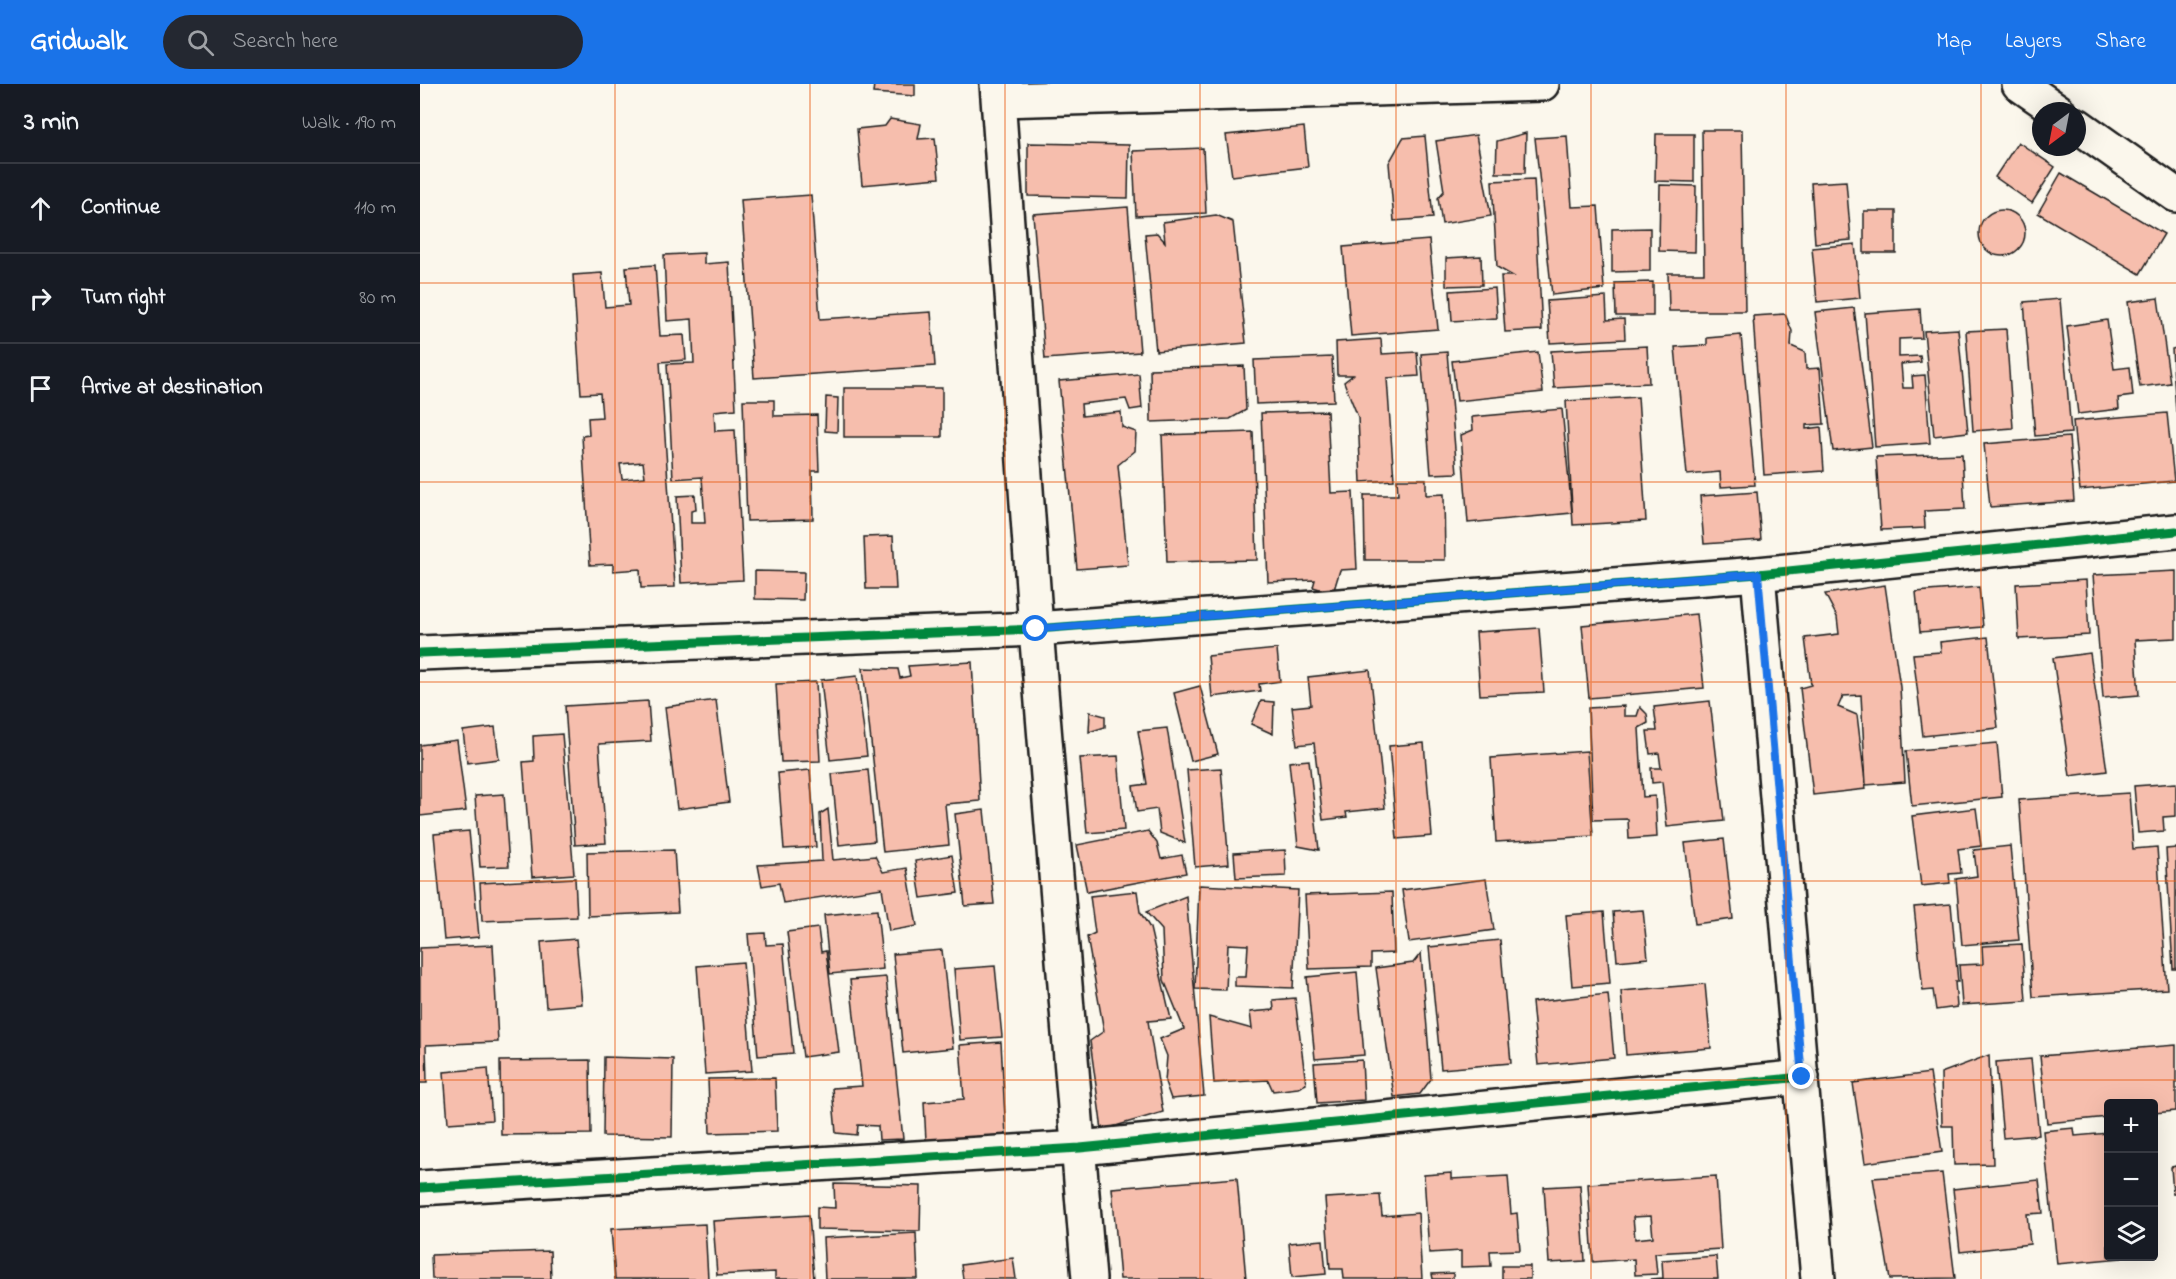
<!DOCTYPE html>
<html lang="en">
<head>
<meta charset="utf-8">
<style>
	body { margin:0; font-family:"Indie Flower",sans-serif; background:#242831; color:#f1f3f6 }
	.controls { position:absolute; right:18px; bottom:18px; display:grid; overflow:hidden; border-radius:6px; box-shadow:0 6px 24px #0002 }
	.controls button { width:54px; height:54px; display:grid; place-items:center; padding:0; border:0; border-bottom:2px solid #363941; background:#171b24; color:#f1f3f6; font:30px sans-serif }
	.compass { position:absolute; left:1612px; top:18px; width:54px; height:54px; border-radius:50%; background:#171b24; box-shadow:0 6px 24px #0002; rotate:212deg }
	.stop { position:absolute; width:18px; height:18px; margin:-14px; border:4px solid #1a73e8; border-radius:50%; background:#fff }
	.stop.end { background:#1a73e8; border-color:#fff; box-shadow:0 2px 6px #0008 }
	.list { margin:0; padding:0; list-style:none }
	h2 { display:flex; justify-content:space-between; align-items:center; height:78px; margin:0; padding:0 24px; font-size:26px }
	h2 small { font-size:20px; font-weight:400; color:#9ea1a6 }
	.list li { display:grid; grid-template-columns:39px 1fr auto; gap:18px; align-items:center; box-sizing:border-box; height:90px; padding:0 24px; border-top:2px solid #363941 }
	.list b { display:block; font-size:22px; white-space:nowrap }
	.list em { font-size:20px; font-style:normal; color:#9ea1a6 }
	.icon { flex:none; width:33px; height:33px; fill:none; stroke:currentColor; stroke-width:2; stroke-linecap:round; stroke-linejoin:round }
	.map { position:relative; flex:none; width:1756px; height:1195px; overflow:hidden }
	header { display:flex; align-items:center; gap:36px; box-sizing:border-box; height:84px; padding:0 30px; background:#1a73e8; color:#fff }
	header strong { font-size:28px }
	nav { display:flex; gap:33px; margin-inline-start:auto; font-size:21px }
	.search { width:420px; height:54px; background:#242831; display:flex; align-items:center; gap:15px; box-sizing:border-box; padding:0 21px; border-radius:33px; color:#9ea1a6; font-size:22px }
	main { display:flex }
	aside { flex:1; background:#171b24 }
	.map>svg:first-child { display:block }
	.building { fill:#f6bead; stroke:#1c1c1c; stroke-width:1.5; fill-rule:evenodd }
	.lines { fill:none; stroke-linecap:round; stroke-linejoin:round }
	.minor-casing { stroke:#1c1c1c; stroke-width:38 }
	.tertiary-casing { stroke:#1c1c1c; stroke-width:38 }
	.minor { stroke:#fbf7ec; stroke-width:33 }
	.tertiary { stroke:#fbf7ec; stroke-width:33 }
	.cycleway-casing { stroke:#fbf7ec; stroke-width:13 }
	.cycleway { stroke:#00873e; stroke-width:9 }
	.route { stroke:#1a73e8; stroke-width:8 }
	.grid { fill:none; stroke:#e8590c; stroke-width:1.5; stroke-opacity:0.55 }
</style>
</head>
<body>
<header>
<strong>Gridwalk</strong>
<div class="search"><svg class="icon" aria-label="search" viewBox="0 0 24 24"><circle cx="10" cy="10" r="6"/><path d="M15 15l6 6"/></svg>Search here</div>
<nav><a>Map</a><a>Layers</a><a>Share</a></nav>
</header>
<main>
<aside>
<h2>3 min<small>Walk · 190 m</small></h2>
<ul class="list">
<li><svg class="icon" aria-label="ahead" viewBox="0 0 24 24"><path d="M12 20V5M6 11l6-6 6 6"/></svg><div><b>Continue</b></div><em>110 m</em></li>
<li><svg class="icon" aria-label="right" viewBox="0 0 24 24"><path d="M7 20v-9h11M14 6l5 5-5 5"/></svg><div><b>Turn right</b></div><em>80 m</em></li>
<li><svg class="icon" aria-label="arrive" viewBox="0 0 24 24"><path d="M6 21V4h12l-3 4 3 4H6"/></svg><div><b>Arrive at destination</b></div></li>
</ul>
</aside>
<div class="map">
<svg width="1756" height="1195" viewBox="0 0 1756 1195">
	<rect width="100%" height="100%" fill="#fbf7ec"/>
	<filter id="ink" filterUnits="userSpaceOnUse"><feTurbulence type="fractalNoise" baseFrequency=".0167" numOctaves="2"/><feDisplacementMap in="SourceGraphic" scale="12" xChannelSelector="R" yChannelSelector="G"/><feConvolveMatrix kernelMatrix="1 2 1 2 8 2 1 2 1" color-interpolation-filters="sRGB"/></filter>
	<g filter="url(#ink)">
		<!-- building -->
		<g class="building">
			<path d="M454,0H495V12L453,9Z"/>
			<path d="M470,35L501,40L498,55L515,54L519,94L442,101L437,45L465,42Z"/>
			<path d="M884,43L888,83L812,92L806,51Z"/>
			<path d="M1282,46H1322L1325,227H1249L1248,189H1284Z"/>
			<path d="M1106,49L1105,89H1076L1077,57Z"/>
			<path d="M1236,50H1274V98L1235,97Z"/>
			<path d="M1056,51L1071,132L1022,140L1018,114L1024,107L1016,57Z"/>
			<path d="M1005,52L1013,134L974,137L969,79L983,54Z"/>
			<path d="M1147,52L1152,123L1178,122L1184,205L1132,211L1115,54Z"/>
			<path d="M1598,58L1635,83L1612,119L1575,93Z"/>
			<path d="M608,59L709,61L708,114L608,112Z"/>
			<path d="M783,64L786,129L716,132L713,67Z"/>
			<path d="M1641,89L1744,150L1720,190L1618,129Z"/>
			<path d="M1114,95L1122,246L1085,248L1081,192H1093L1077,183L1072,97Z"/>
			<path d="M1426,97L1431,156L1395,159L1391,99Z"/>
			<path d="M1240,101L1276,102L1275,168L1239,167Z"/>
			<path d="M391,111L400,235L511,228L515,282L334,294L321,116Z"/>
			<path d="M708,123L720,268L625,275L613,130Z"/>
			<circle cx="1582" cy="149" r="23"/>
			<rect x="1444" y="127" width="32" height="42"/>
			<path d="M796,131L813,138L826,259L736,267L725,150L737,149L745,158L743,138Z"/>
			<path d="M1230,144V187L1192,188V145Z"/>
			<path d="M1009,156L1018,245L931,252L923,163Z"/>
			<path d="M1435,160L1440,214L1397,218L1392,164Z"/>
			<path d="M284,169V180L309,178L316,325L294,327L295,347L315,346L323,496L261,499L257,412L275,411L276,426L271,427V439H285L282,393L253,395L247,280L274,279L272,235L247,237L244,171Z"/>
			<path d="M1061,172L1062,201L1026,202V174Z"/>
			<path d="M235,181L240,252L264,251L266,276L240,278L255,503L221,504L220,485L193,487V480L170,481L162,352L169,351L168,334L182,333L180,309L161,310L153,191L182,189L185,223L209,221L206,183ZM223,378L225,393L202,395L200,380Z"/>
			<path d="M1233,198V232H1196L1195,199Z"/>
			<path d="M1075,204L1077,234L1032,237L1030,207Z"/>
			<path d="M1186,213L1187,236L1204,235L1205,255L1130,259L1127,217Z"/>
			<path d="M1738,214L1750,299L1720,303L1708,218Z"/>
			<path d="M1640,215L1651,349L1615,352L1604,218Z"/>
			<path d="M1434,224L1452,363L1413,367L1395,228Z"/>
			<path d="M1500,225L1502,254L1479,255V273L1500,272L1501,278L1481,280L1483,304H1493L1492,292L1505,291L1510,359L1455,363L1445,229Z"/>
			<path d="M1365,230L1372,247L1371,262L1385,268L1386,285L1400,284L1404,340L1386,341V345L1401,343L1404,387L1344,391L1333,232Z"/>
			<path d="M1687,236L1694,285L1710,283L1713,312L1698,314L1699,325L1658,330L1647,242Z"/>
			<path d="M1538,245L1548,348L1514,352L1504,247Z"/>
			<path d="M1586,245L1593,344L1553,347L1546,247Z"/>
			<path d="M1321,251L1335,401L1301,403L1300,388L1267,391L1255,263L1287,261V254Z"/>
			<path d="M961,255L962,270L997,268L999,292L967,294L974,396L941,398L938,333L924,298L933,291H917L916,258Z"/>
			<path d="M1227,262L1229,299L1134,304L1131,267Z"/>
			<path d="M1756,264V328L1752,265Z"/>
			<path d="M1027,268L1037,389L1011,390L1001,270Z"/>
			<path d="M1118,268L1123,308L1037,317L1032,277Z"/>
			<path d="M912,273L914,317L836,320L834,276Z"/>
			<path d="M824,282L826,326L810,335L731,338L730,285Z"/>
			<path d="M719,290L722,324L710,326L706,315L661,320L662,332L701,328L702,343L716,348L715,367L698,381L708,481L657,485L639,297Z"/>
			<rect x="424" y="304" width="98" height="49"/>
			<path d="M406,313L418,314L417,348L405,347Z"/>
			<path d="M1218,313L1226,437L1153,441L1146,317Z"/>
			<path d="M323,316H354V332L397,331L399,387H392L393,435L327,437Z"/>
			<path d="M1142,325L1152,429L1048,439L1041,351L1053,346L1052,333Z"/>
			<path d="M907,327L911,409L933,408L937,485L920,486L913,509L893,503L895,496L848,498L841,329Z"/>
			<path d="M1747,329L1754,397L1660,406L1653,337Z"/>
			<path d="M833,348L837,476L747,478L742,351Z"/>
			<path d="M1649,353L1654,417L1570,423L1564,360Z"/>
			<path d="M1542,370L1545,425L1504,427L1505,444L1461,446L1456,373Z"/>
			<path d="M977,395H1006V411L1024,410L1025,476H945L944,411H978Z"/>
			<path d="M1337,408L1341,456L1284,460L1280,412Z"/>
			<path d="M473,452L476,505H446L444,453Z"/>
			<path d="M335,487L384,488L383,516L335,515Z"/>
			<path d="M1756,487V554L1715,556L1719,611L1683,614L1673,491Z"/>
			<path d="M1666,496L1669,551L1599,555L1596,500Z"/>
			<path d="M1465,501L1480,603L1485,698L1446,701L1441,611L1423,612L1418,623L1437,631L1446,705L1393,711L1380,604L1391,601L1385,554L1419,550L1417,533L1405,510Z"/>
			<path d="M1559,503L1563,543L1500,548L1496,508Z"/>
			<path d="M1276,530L1284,604L1169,614L1162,541Z"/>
			<path d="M1119,544L1124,608L1060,611L1056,548Z"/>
			<path d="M1568,553L1578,644L1503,652L1493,570L1521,568L1520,558Z"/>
			<path d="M857,565L860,597L839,600L840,607L792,613L788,572Z"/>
			<path d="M1670,569L1687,687L1650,692L1633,574Z"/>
			<path d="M552,578L560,717L525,720L529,761L463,768L443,584L478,585L480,594L490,592L488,582Z"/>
			<path d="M950,586L965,724L926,728L927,733L903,736L894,659L877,661L872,623L891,621L888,593Z"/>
			<path d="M437,592L447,672L410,676L401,596Z"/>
			<path d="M396,598L400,677L361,678L356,600Z"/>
			<path d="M780,602L798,670L771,677L754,609Z"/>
			<path d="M296,616L309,718L257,725L245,623Z"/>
			<path d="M228,617L231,657L179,660L186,759L155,761L145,622Z"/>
			<path d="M841,617L854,618L853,650L831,640Z"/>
			<path d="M1290,617L1304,737L1247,743L1242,698L1232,699L1231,684H1241L1239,669L1230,670L1227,647H1237L1234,623Z"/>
			<path d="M1204,622V632H1217L1220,623L1227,630L1228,639L1219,644L1223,713L1235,712L1237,753L1209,755L1208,735L1173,736L1168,624Z"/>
			<path d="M670,628L685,632V643L669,648Z"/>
			<path d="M75,643L79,675L47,679L43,647Z"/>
			<path d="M747,644L765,759L740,749L737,725L717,728L713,702L727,700L718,647Z"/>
			<path d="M142,650L154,790L112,793L103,678L114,677L113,652Z"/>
			<path d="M37,656L46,727L0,732V661Z"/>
			<path d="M1004,659L1012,752L977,755L969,662Z"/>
			<path d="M1577,659L1582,713L1492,722L1486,667Z"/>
			<path d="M1167,667L1173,752L1076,758L1071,674Z"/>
			<path d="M698,672L704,746L667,749L660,674Z"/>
			<path d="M889,676L899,766L878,762L869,678Z"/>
			<path d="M801,684L809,780L775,783L767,686Z"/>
			<path d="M390,686L396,763L364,765L358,689Z"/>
			<path d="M448,686L455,757L419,761L412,690Z"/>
			<path d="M1756,699V732L1743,733L1744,747L1718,749L1714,702Z"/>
			<path d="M1709,709L1713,765L1737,763L1747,905L1613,913L1599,716Z"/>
			<path d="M84,710L89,782L60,783L55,712Z"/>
			<path d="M1556,724L1561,762L1538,765L1541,789L1529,790L1530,799L1501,802L1492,732Z"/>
			<path d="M408,725L413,776L455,772L463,788L487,784L497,842L469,847L462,804L363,819L359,799L342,802L338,781L402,777L400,730Z"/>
			<path d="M564,726L574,820L545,822L535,730Z"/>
			<path d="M49,747L59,853L24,856L14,750Z"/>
			<path d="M728,747L737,759L741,775L762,771L766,789L667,808L657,761Z"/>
			<path d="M1304,755L1313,835L1275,840L1265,759Z"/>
			<path d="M1590,762L1599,856L1542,861L1536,795L1557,792L1554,766Z"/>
			<path d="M1756,764V885H1753L1746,765Z"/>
			<path d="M254,766L258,828L168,832L167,768Z"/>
			<path d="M865,766L866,792L816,794L814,769Z"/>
			<path d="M532,771L538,809L501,814L495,777Z"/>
			<path d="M155,794L157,833L62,837L60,799Z"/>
			<path d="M1066,795L1074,846L989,858L982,806Z"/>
			<path d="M779,801L878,806L873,904L815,902V893H826L828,861L808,860L806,906L775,905Z"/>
			<path d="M717,807L720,828L730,844L751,935L728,937L743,1028L682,1046L670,957L684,947L667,853L675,849L670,812Z"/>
			<path d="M972,808L974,869L951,870V883L889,885L885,811Z"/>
			<path d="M766,812L784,1012L751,1015L745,998L747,972L740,955L764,945L744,896L742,846L726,828Z"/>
			<path d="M1531,820L1538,898H1535L1537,923L1516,926L1513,906L1503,907L1494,823Z"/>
			<path d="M457,826L463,885L410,890L404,831Z"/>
			<path d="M1223,826L1228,874L1197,877L1193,828Z"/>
			<path d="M1184,828L1190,899L1152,902L1146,831Z"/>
			<path d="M398,844L401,868L406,867L419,968L383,973L367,848Z"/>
			<path d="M345,849L346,861L363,860L373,969L338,972L328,850Z"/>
			<path d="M156,855L162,920L126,923L121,858Z"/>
			<path d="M1080,856L1091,979L1021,985L1009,863Z"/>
			<path d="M1602,860L1606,917L1542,921L1539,881L1563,880L1562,862Z"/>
			<path d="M73,861L78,958L6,961L7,999H0V864Z"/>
			<path d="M522,866L533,964L483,969L473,870Z"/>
			<path d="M1001,869L1011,995L1000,1010L974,1013L956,884L993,879Z"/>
			<path d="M323,878L332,987L285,990L277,882Z"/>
			<path d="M575,882L582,953L540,956L534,885Z"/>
			<path d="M937,888L944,971L895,975L887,893Z"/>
			<path d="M466,893L483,1055L459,1056L458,1042L438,1041L437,1051L416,1049L412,1004L442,1002L430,896Z"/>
			<path d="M1285,900L1291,964L1206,971L1201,907Z"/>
			<path d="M1188,910L1194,974L1118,981L1112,918Z"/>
			<path d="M875,914L886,1000L878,1004L853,1007L848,996L794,999L789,933L832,945L830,928L854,926L853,916Z"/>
			<path d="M581,958L586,1052L506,1057L504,1018L544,1015L540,961Z"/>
			<path d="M1756,961V1027L1734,1029V1020H1688V1033L1627,1039L1620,972Z"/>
			<path d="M1569,971L1573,1080L1534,1081L1533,1042H1522L1521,989Z"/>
			<path d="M184,973L253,975L252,1053L183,1052Z"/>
			<path d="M1611,975L1619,1051L1583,1054L1576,978Z"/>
			<path d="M170,976L171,1050L81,1051L80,977Z"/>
			<path d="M942,976L944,1016L897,1019L894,979Z"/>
			<path d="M68,984L72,1036L28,1039L24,988Z"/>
			<path d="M1510,989L1522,1068L1445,1079L1433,999Z"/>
			<path d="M355,994L357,1047L290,1049L288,995Z"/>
			<path d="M1654,1044L1655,1052L1688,1049V1172L1702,1174L1637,1180L1623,1047Z"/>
			<path d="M1756,1082V1109L1753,1110L1751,1083Z"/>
			<path d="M1031,1089V1095L1088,1092L1091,1130L1097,1129L1100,1166L1070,1167L1071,1182L1041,1183V1167L1009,1169L1004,1091Z"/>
			<path d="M1522,1089L1535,1194L1470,1195L1453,1094Z"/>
			<path d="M1296,1092L1301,1165L1235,1169L1237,1190L1215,1191L1214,1175L1173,1178L1168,1100ZM1231,1132L1233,1153L1215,1155L1213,1133Z"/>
			<path d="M817,1094L826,1195H700L692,1104Z"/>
			<path d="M1619,1096L1623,1129L1607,1130L1610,1160L1540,1168L1533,1105Z"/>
			<path d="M414,1100L501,1102L500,1147L397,1145V1123L415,1124Z"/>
			<path d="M1160,1101L1165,1177L1129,1179L1124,1103Z"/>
			<path d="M960,1111L962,1132L998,1129L1002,1195H924L923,1185H910L905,1114Z"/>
			<path d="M389,1131L394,1195H355V1188L297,1191L293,1137Z"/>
			<path d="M285,1140L288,1195H195L191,1145Z"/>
			<path d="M496,1149L498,1195H405L403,1154Z"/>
			<path d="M903,1156L906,1190L872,1193L869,1159Z"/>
			<path d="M130,1167L131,1195H12L11,1171Z"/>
			<path d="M1296,1172L1298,1195H1230L1243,1194L1242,1176Z"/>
			<path d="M593,1174L596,1195H543L541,1181Z"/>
			<rect x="1082" y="1182" width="28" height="13"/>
			<path d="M1033,1189V1195H1013L1012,1190Z"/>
		</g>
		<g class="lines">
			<!-- minor casing -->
			<g class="minor-casing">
				<g id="minor">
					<path d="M1599,0L1638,27"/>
					<path d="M579,16L1122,0"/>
					<path d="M1657,41L1756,111"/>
					<path d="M1338,490L1398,1195"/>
					<path d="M0,569L616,545L1338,490L1756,447"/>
					<path d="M0,1104L660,1064L1382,993"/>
				</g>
			</g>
			<!-- tertiary casing -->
			<g class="tertiary-casing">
				<path id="tertiary" d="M577,0L616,545L669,1195"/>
			</g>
			<!-- minor -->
			<use href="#minor" class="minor"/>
			<!-- tertiary -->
			<use href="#tertiary" class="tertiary"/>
			<!-- cycleway casing -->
			<g class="cycleway-casing">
				<g id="cycleway">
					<path d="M0,569L616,545L1338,490L1756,447"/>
					<path d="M0,1104L660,1064L1382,993"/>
				</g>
			</g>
			<!-- cycleway -->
			<use href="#cycleway" class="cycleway"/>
		</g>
	</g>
	<g class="lines" filter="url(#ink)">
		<!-- route -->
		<path class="route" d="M616,545L1338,490L1382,993"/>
	</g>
	<!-- grid -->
	<path class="grid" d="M195,0V1195M390,0V1195M585,0V1195M780,0V1195M976,0V1195M1171,0V1195M1366,0V1195M1561,0V1195M0,199H1756M0,398H1756M0,598H1756M0,797H1756M0,996H1756"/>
</svg>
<div class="controls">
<button>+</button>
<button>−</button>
<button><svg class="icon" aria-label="layers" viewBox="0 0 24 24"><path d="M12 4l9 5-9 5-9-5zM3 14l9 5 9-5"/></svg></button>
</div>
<svg class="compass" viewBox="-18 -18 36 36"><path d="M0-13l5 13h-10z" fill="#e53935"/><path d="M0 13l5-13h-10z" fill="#9ea1a6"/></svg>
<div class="stop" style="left:616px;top:545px"></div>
<div class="stop end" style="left:1382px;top:993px"></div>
</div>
</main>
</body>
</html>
